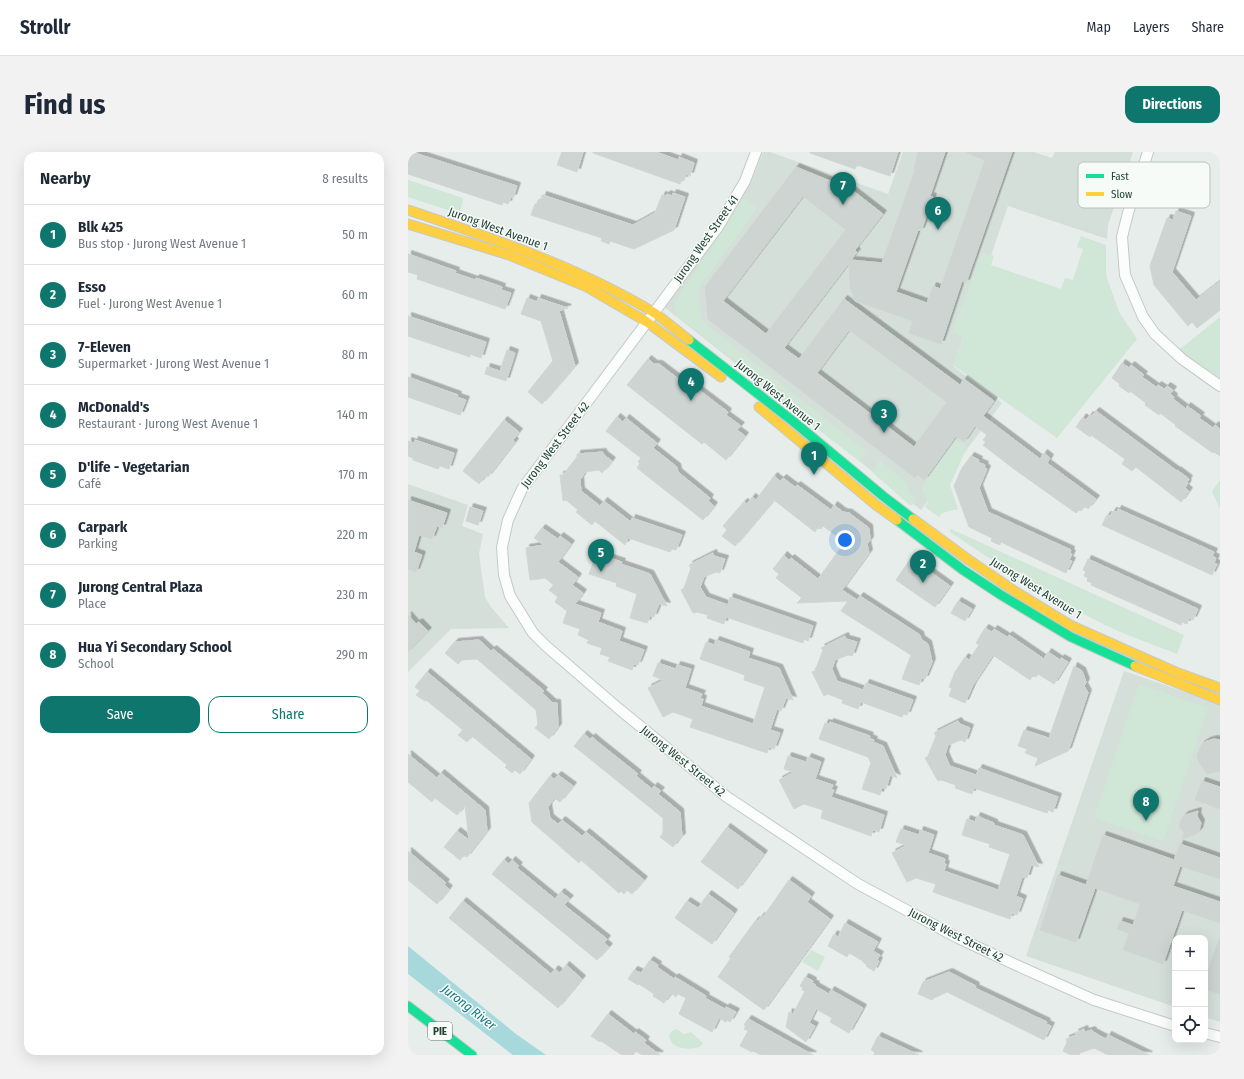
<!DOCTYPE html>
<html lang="en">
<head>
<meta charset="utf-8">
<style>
	body { margin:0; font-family:"Fira Sans Condensed",sans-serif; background:#f2f2f3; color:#1f2937 }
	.controls { position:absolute; right:12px; bottom:12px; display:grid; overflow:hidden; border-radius:8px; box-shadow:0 4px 16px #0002 }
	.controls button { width:36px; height:36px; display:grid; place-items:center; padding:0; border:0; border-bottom:1px solid #e0e1e3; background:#fff; color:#1f2937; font:20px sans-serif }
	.you { position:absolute; left:437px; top:388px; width:14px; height:14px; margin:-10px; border:3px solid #fff; border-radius:50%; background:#1a73e8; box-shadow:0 0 0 6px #1a73e833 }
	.badge { display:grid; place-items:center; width:26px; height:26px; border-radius:50%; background:#0f766e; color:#fff; font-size:13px; font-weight:700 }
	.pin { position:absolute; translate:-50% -33px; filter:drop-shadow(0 1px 2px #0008) }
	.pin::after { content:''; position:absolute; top:21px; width:14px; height:12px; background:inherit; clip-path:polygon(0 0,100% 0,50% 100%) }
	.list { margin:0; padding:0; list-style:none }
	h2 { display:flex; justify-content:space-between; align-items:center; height:52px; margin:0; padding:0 16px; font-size:17px }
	h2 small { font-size:13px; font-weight:400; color:#747a83 }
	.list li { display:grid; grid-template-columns:26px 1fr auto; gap:12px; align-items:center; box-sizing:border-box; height:60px; padding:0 16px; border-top:1px solid #e0e1e3 }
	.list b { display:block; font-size:15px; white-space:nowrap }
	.list p { margin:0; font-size:13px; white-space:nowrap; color:#747a83 }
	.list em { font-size:13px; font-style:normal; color:#747a83 }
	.actions { display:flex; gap:8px; padding:12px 16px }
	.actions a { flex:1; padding:9px 0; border:1px solid #0f766e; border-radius:12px; text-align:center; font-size:14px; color:#0f766e }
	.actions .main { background:#0f766e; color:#fff }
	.icon { flex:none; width:22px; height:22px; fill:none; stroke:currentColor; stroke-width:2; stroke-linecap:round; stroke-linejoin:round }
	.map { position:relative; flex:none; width:812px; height:903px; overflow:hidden; border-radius:12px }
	header { display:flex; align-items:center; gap:24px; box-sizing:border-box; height:56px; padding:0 20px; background:#fff; border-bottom:1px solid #e0e1e3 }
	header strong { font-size:19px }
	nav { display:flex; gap:22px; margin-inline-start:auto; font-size:14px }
	.intro { display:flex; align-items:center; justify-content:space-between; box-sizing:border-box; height:96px; padding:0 24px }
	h1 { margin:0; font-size:28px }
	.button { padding:10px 18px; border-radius:12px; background:#0f766e; color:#fff; font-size:14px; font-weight:700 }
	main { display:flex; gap:24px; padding:0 24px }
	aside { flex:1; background:#fff; border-radius:12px; box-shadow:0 4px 16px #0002 }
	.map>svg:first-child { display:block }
	.built { fill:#d5dfda }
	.green { fill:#d0e6d6 }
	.water { fill:#a7d9dc }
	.building { fill:#ced4d1; stroke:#d0d6d3; fill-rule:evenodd; filter:url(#shadow) }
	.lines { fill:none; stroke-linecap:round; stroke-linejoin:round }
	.street-casing { stroke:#c4cac7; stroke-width:12 }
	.fast-casing { stroke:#c3cac7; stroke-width:11 }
	.slow-casing { stroke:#c3cac7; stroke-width:11 }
	.street { stroke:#fbfcfc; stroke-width:10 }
	.fast { stroke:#16e098; stroke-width:9 }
	.slow { stroke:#ffcf43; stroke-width:9 }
	.labels { text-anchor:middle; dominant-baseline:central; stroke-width:3; stroke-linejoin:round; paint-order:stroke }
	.shield { fill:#f7fbf8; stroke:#637a72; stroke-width:1 }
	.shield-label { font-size:11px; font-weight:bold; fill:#234338 }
	.street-label { font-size:12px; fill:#234338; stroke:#f7fbf8 }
	.water-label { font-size:13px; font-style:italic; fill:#197882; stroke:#f7fbf8 }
	.key { fill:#f7fbf8; stroke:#b7c4be; stroke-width:1 }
	.key-label { font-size:11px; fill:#234338 }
</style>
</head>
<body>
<header>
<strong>Strollr</strong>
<nav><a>Map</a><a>Layers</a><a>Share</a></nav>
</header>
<div class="intro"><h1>Find us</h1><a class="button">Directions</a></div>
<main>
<aside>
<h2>Nearby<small>8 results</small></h2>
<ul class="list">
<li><span class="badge">1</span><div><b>Blk 425</b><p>Bus stop · Jurong West Avenue 1</p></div><em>50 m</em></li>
<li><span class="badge">2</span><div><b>Esso</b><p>Fuel · Jurong West Avenue 1</p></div><em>60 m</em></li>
<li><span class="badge">3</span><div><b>7-Eleven</b><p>Supermarket · Jurong West Avenue 1</p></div><em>80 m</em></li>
<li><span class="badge">4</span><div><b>McDonald's</b><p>Restaurant · Jurong West Avenue 1</p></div><em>140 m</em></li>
<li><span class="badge">5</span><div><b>D'life - Vegetarian</b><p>Café</p></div><em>170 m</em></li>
<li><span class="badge">6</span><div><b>Carpark</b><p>Parking</p></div><em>220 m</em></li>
<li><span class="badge">7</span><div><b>Jurong Central Plaza</b><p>Place</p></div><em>230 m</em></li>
<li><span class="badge">8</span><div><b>Hua Yi Secondary School</b><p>School</p></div><em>290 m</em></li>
</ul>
<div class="actions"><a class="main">Save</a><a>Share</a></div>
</aside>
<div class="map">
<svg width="812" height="903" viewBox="0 0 812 903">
	<defs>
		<filter id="shadow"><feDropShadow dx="3.5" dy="-3.5" stdDeviation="0" flood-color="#0004"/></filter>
	</defs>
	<rect width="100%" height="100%" fill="#e7edea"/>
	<!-- built -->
	<g class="built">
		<path d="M355,0H362L480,42L495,0H626L644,6L647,0H725L700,73L699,87L600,54L545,214L594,251L513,358L255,154L344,28Z"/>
		<path d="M0,332L60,353L54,374L75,382L71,402L77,445L83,455L101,476L43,477L0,520Z"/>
		<path d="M716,519L812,552V870L797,865V786H767V855L618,804Z"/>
	</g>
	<!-- green -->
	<g class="green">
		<path d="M0,28L55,46L52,62L0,45Z"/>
		<path d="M336,46L349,56L289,139L294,169L458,299L451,309L354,234L346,223L269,164L266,157V151Z"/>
		<path d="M673,84L698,93V123L711,160L729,187L649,286L545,213L555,185L544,180L574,100L586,104L583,113L653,137L657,126L665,128L675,97L669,95Z"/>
		<path d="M812,165V231L771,198Z"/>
		<path d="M548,288L559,295L542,333L550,357L534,361L531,365L517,355L520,350L513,336Z"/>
		<path d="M472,308L496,328L507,350L503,354L464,320Z"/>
		<path d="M812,328V357L804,339Z"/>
		<path d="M543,377L776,483L769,502C744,492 717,483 693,471C640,444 590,413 542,380Z"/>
		<path d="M731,532L800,556L755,689L686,666Z"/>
		<path d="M403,798L417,805L410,819L394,810Z"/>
		<path d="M269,877L276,882L283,880L295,891L293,894C283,899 262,898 261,883L264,879Z"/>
	</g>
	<!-- water -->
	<path class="water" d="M0,794L108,882L138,903H105L0,822Z"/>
	<!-- building -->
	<g class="building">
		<path d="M0,0H4L19,5L109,34L105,46L103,45L100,52L95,50L94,53L0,22Z"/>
		<path d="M154,0H175L169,20L149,13Z"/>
		<path d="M185,0H248L270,8L271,5L286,11L282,24L278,22L276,28L274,27L272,32L185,1Z"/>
		<path d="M402,0H490L482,24L449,13L447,17L402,1Z"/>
		<path d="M510,0H537L522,44L525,45L513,79L510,78L488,140L519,151L525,134L532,137L577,8L559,1V0H604L558,131L554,129L533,192L501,181L505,169L447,149L442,135L441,111L376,196L391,207L436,147L552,233L556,227L586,249L575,264L632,307L636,301L642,306L639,311L688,347L680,357L677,354L673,359L671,358L668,361L606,317L575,293L578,290L575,288L579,283L567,274L556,290L548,284L516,328L510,323L507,326L300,167L297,135L388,15L444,38L475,62L447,98L449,100L443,108L474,111L507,18L506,17ZM395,44L438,78L358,182L315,149ZM441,178L539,250L506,295L409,221Z"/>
		<path d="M265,41L277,45L266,78L226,97L202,89L201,92L193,89L194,86L123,63L127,52H130L131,47H134L135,43L225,73L247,61L254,43L258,44L259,42L264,44Z"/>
		<path d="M768,59L783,64L764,120L788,148L812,129V158L789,176L784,170L780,174L746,133L742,114L759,66L765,68Z"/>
		<path d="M0,102L48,119L47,121L67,128L68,126L94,135L93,138L103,141L97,157L9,127L10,123L0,120Z"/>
		<path d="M119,146L129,150L130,146L160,156L151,159L167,214L134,252L120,240L145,209L133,169L113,162Z"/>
		<path d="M0,164L78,190L73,206L62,202V205L0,184Z"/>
		<path d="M99,198L107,201L98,229L77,222L79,215L92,219Z"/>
		<path d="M240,207L246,212H251L281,235L283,232L320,260L318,263L333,274L329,278L337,284L318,308L296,290L294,292L219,233Z"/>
		<path d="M714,211L721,216L723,213L736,223L734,225L748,235L750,233L756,237L759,234L765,238L762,242L766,245L765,247L778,257L779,254L793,264L791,266L805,276L807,273L812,277V304L806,300L805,301L767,274L768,273L752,261L751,263L737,253L738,251L722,239L721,241L711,234L712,232L704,226Z"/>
		<path d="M0,225L50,243L49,245L58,248L52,263L0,245Z"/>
		<path d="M688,259L769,319V318L781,327L779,330L780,331L777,336L781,339L773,350L728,315L724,319L714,312L717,307L683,283L682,285L668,275L675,265L678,268L682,263L683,264Z"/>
		<path d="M209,265L215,270L218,266L249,291L245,296L269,315L270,320L302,346L300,349L306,354L295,368L229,316L232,311L230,310L233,306L198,279Z"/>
		<path d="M96,268L111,280L105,288L107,290L80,325L78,323L71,332L55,319Z"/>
		<path d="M7,288L46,301L41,317L32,314L30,317L5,308V306L0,304V289L6,291Z"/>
		<path d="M195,300V302L204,309L194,321L191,318L177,320L172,328L173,339L192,354L196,349L223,370L224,366L274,383L268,398L264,397L262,400L220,386L217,393L187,369L184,373L168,360L170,358L158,348L155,349L152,323H155L169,305V302Z"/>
		<path d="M563,304L571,308L570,310L577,313L576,315L579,317L571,336L580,360L663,398L662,401L664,402L661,408L664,409L658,421L593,390L592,393L583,389L584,386L561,375L546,334L554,316Z"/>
		<path d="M366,324L372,329L375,326L387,335L389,333L423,358L426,353L435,360L441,361L461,376L462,388L459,392L461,401L434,438L449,448L452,444L512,483L513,487L520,492L524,510L517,527L514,526L511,533L494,527L503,503L433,459L440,449L389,451L394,446L368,426L371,422L365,417L376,403L381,408L383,406L410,427L437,390L415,374L413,377L410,375L407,380L366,348L327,394L314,384L319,378L315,374L336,350L339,352L344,345L348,348Z"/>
		<path d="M0,348L39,361L34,376L29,374L24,387L11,383L6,400L14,403L8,420L0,417Z"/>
		<path d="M62,355L75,359L70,373L58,369Z"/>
		<path d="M710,357L806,400L804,404L808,406L806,411L809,412L804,423L694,373L699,363L702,364L705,359L709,360Z"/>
		<path d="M134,376L150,387L152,384L163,392L150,410L170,425L164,433L175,441L167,452L193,461L190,470L214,479L211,489L236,498L230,513L226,512L224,518L200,509L202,505L192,502L194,496L179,491L181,488L170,483L172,477L155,471L159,459L147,450L150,445L141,438L146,433L137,426L122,428L118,396L136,393L126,386Z"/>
		<path d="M305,401L306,404L317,407L312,421L308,420L296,425L292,435L298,445L320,453L322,445L405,474L400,489L396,487L395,491L318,465L316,472L299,466L300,463L289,460L285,461L273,438L276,436L283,416L281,413Z"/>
		<path d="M196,404L214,410L213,412L242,422L259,454L251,452L246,465L242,464L239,471L222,466L229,442L208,434L209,431L181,422L187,406L195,409Z"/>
		<path d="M503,406L542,434L527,455L488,428Z"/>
		<path d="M680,407L790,457L785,468L781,466L779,472L774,470L773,473L683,433L684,431L679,429L680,426L676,424L678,419L675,418Z"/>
		<path d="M550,449L564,457L557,469L543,461Z"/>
		<path d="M0,463L8,472L11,470L20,479L0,500Z"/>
		<path d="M577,476L584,480L586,477L599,485L601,483L636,507L640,500L652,508L653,506L660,510L646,532L630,522L628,525L625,523L622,528L585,503L565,533L557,551L541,544L544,536L541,535L547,520L557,505L561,508L571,493L568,491Z"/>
		<path d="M437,484L438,487L449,490L444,504L440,503L427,508L424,517L429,529L455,538L458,531L505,548L499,563L495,562L494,565L453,550L450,557L434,551L435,548L420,542L416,544L404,520L407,519L415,498L413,496Z"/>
		<path d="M71,488L83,499L85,497L136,539L134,541L145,551H149L150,575L141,587L127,576L130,572L128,558L69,507L54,508L50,512L37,501L47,490Z"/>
		<path d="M308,488L342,500L340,506L371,516L385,548L378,546L373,559L369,557L362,578L372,581L366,597L361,595L359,601L282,575L285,567L265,560L255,565L240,536L256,528L245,524L250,511L268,517L269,513L283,517L277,536L294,542L292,546L295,547L293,554L345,572L357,535L336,528L337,523L334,522L292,507L298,490L306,493Z"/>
		<path d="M666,514L674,519L678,530L676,534L680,541L660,599L627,614L630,606L617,601L619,597L610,594L616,578L641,586Z"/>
		<path d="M19,520L123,607L112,622L107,618L104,621L97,615L99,613L64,584L59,590L50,583L55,578L18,548L17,549L8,543L12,539L7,535Z"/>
		<path d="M550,569L552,572L562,576L557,590L553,588L540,593L537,603L542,614L568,623L571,616L650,645L645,660L640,658L639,661L566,636L564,642L547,636L548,633L533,628L530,629L517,606L520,604L528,584L526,581Z"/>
		<path d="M422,570L462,584L461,586L466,588L465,590L475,594L489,626L482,623L478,637L474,635L472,643L454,637L463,611L460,605L411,587L417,571L422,572Z"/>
		<path d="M176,582L182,587L184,585L191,591L230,622L228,624L244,637L246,634L253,639L250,642L272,660L274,685L272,686L265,695L252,685L255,681V666L166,594Z"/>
		<path d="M806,587L812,588V619L799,622L791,610L789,604L791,598L794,592L799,589Z"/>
		<path d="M0,602L29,626L33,621L77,658L79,679L59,705L56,703L52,708L36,695L49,679L61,688L57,653L49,663L27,646L24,650L0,630Z"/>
		<path d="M380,604L398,610L400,605L413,610L407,627L425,633L423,637L426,638L423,645L476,663L471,680L465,678L463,684L413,666L415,658L396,652L386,657L371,628L386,620L376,617Z"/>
		<path d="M150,623L165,634L152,650L146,646L140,655L142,666L150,672L154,668L174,684L178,680L236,728L224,742L219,738L216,742L213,739L211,741L173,708L171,711L124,670L121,651L142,624L146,627Z"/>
		<path d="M794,629L812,635V657L787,648Z"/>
		<path d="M790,659L789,664L793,671L791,679L788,682L774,687L776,681L771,674L774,666L777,663Z"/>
		<path d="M569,664L586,671V673L615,683L631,715L623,713L619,726L614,725L608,744L615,747L609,763L604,761L602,767L525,740L528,732L508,726L499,730L484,701L499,693L488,690L493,677L511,683L512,678L526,683L520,701L537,707L536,712H538L536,719L590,738L602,702L581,695L582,692L554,683L559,667L567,670Z"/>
		<path d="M319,675L356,702L330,737L293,710Z"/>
		<path d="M695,683L766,708L772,692L812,706V727L772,714L765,734L812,750V771L774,758L755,812L715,798L721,781L709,777L712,769L725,773L732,752L687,736L668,790L632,778L650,723L678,733Z"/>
		<path d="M0,699L38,731L36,733L41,737L29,752L0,728Z"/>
		<path d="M96,708L101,712L104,708L111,714L109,716L147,747L153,740L162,747L156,753L199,787L196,791L201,795L189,808L84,722Z"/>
		<path d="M381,728L403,744L399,750L422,767L356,858L310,825L323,806L321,805L348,768L350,769L353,764L355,765Z"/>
		<path d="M300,742L326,761L304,792L267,766L279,749L290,756Z"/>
		<path d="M55,749L143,822L147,817L152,821L158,813L174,827L150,856L41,766Z"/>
		<path d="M437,771L470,790L465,799L472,803L469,808L471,809L466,819L458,814L459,813L455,810V809L441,801L439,805L420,794L426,782L430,785Z"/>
		<path d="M811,787L812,788V842L797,837V827Z"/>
		<path d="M242,808L250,813L249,815L266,827L267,825L298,844L297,846L317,857L318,855L328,860L322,870L319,868L318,870L311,866L304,880L271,862L278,846L270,842L268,845L263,841L256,851L245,844L246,842L231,832L230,833L220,827L226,818L233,821Z"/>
		<path d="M541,820L568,834L567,836L639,870L638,872L643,874L636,888L539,840L526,846L524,848L510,842L515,830Z"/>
		<path d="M397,825L405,829L404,831L408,833L407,834L421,842L423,838L455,856L441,881L422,870L424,866L408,857L401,871L407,874L398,890L378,875L381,860L385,862L397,839L394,838L395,836L392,834Z"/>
		<path d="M200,862L226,882L227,880L238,888L236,891L252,903H234L228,899L225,903H214L193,889L192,890L183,884Z"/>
		<path d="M340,867L344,869L405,903H353L345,899L344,900L332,894L340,879L336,877L338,874L336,873Z"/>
		<path d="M676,877L677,880L684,878L685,880L698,887L700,883L741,903H700L686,896L672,901L671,903H663L655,899L659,890L658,887L668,883L667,881Z"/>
		<path d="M470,884L511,903H466L467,900L463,898Z"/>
	</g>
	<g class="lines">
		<!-- street casing -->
		<g class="street-casing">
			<g id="street">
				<path d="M348,0L337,29L310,75L114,337L100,368L94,395L96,423L102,444L125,481L138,494L211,557L319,645L450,732L550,786L606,812L686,848L767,874"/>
				<path d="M740,0L720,61L714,85L717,123L735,165L747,182L774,207L812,234"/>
				<path d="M797,881L812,885"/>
			</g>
		</g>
		<!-- fast casing -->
		<g class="fast-casing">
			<g id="fast">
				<path d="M281,188L386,270L475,344L505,367"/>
				<path d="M489,368L555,418L593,443L663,485L727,514"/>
				<path d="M0,854L64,903"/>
			</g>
		</g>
		<!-- slow casing -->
		<g class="slow-casing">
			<g id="slow">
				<path d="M0,58C84,86 168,114 245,160C257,168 269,179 281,188"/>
				<path d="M0,72L101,103L179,135L239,170L313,225"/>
				<path d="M351,255L468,353L489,368"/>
				<path d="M505,367L561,408L608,440L662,473L770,521L812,536"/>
				<path d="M727,514L812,548"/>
			</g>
		</g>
		<!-- street -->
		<use href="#street" class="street"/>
		<!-- fast -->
		<use href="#fast" class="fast"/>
		<!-- slow -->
		<use href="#slow" class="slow"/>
	</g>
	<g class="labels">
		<!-- shield labels -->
		<rect class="shield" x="20" y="870" width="24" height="18" rx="3"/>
		<g class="shield-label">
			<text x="32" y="879">PIE</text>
		</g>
		<!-- street labels -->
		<g class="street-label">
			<text transform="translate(90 77) rotate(20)">Jurong West Avenue 1</text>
			<text transform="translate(298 87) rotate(-55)">Jurong West Street 41</text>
			<text transform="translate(370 243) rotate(39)">Jurong West Avenue 1</text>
			<text transform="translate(147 293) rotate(-53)">Jurong West Street 42</text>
			<text transform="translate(628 436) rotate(32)">Jurong West Avenue 1</text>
			<text transform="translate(275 609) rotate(39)">Jurong West Street 42</text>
			<text transform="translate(548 783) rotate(27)">Jurong West Street 42</text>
		</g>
		<!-- water labels -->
		<g class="water-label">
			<text transform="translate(61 855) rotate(38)">Jurong River</text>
		</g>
	</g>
	<!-- legend -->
	<rect x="670" y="10" width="132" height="46" rx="6" class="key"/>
	<rect x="678" y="22" width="18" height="4" fill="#16e098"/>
	<rect x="678" y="40" width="18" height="4" fill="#ffcf43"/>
	<g class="key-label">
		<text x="703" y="28">Fast</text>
		<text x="703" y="46">Slow</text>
	</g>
</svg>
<div class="controls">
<button>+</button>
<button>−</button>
<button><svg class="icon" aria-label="locate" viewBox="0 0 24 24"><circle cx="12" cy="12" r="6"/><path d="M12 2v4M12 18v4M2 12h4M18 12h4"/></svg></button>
</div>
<div class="you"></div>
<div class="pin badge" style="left:406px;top:323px">1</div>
<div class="pin badge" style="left:515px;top:431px">2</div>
<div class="pin badge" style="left:476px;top:281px">3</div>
<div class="pin badge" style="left:283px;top:249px">4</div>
<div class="pin badge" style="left:193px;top:420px">5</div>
<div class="pin badge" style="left:530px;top:78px">6</div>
<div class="pin badge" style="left:435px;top:53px">7</div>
<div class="pin badge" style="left:738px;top:669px">8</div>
</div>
</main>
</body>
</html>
